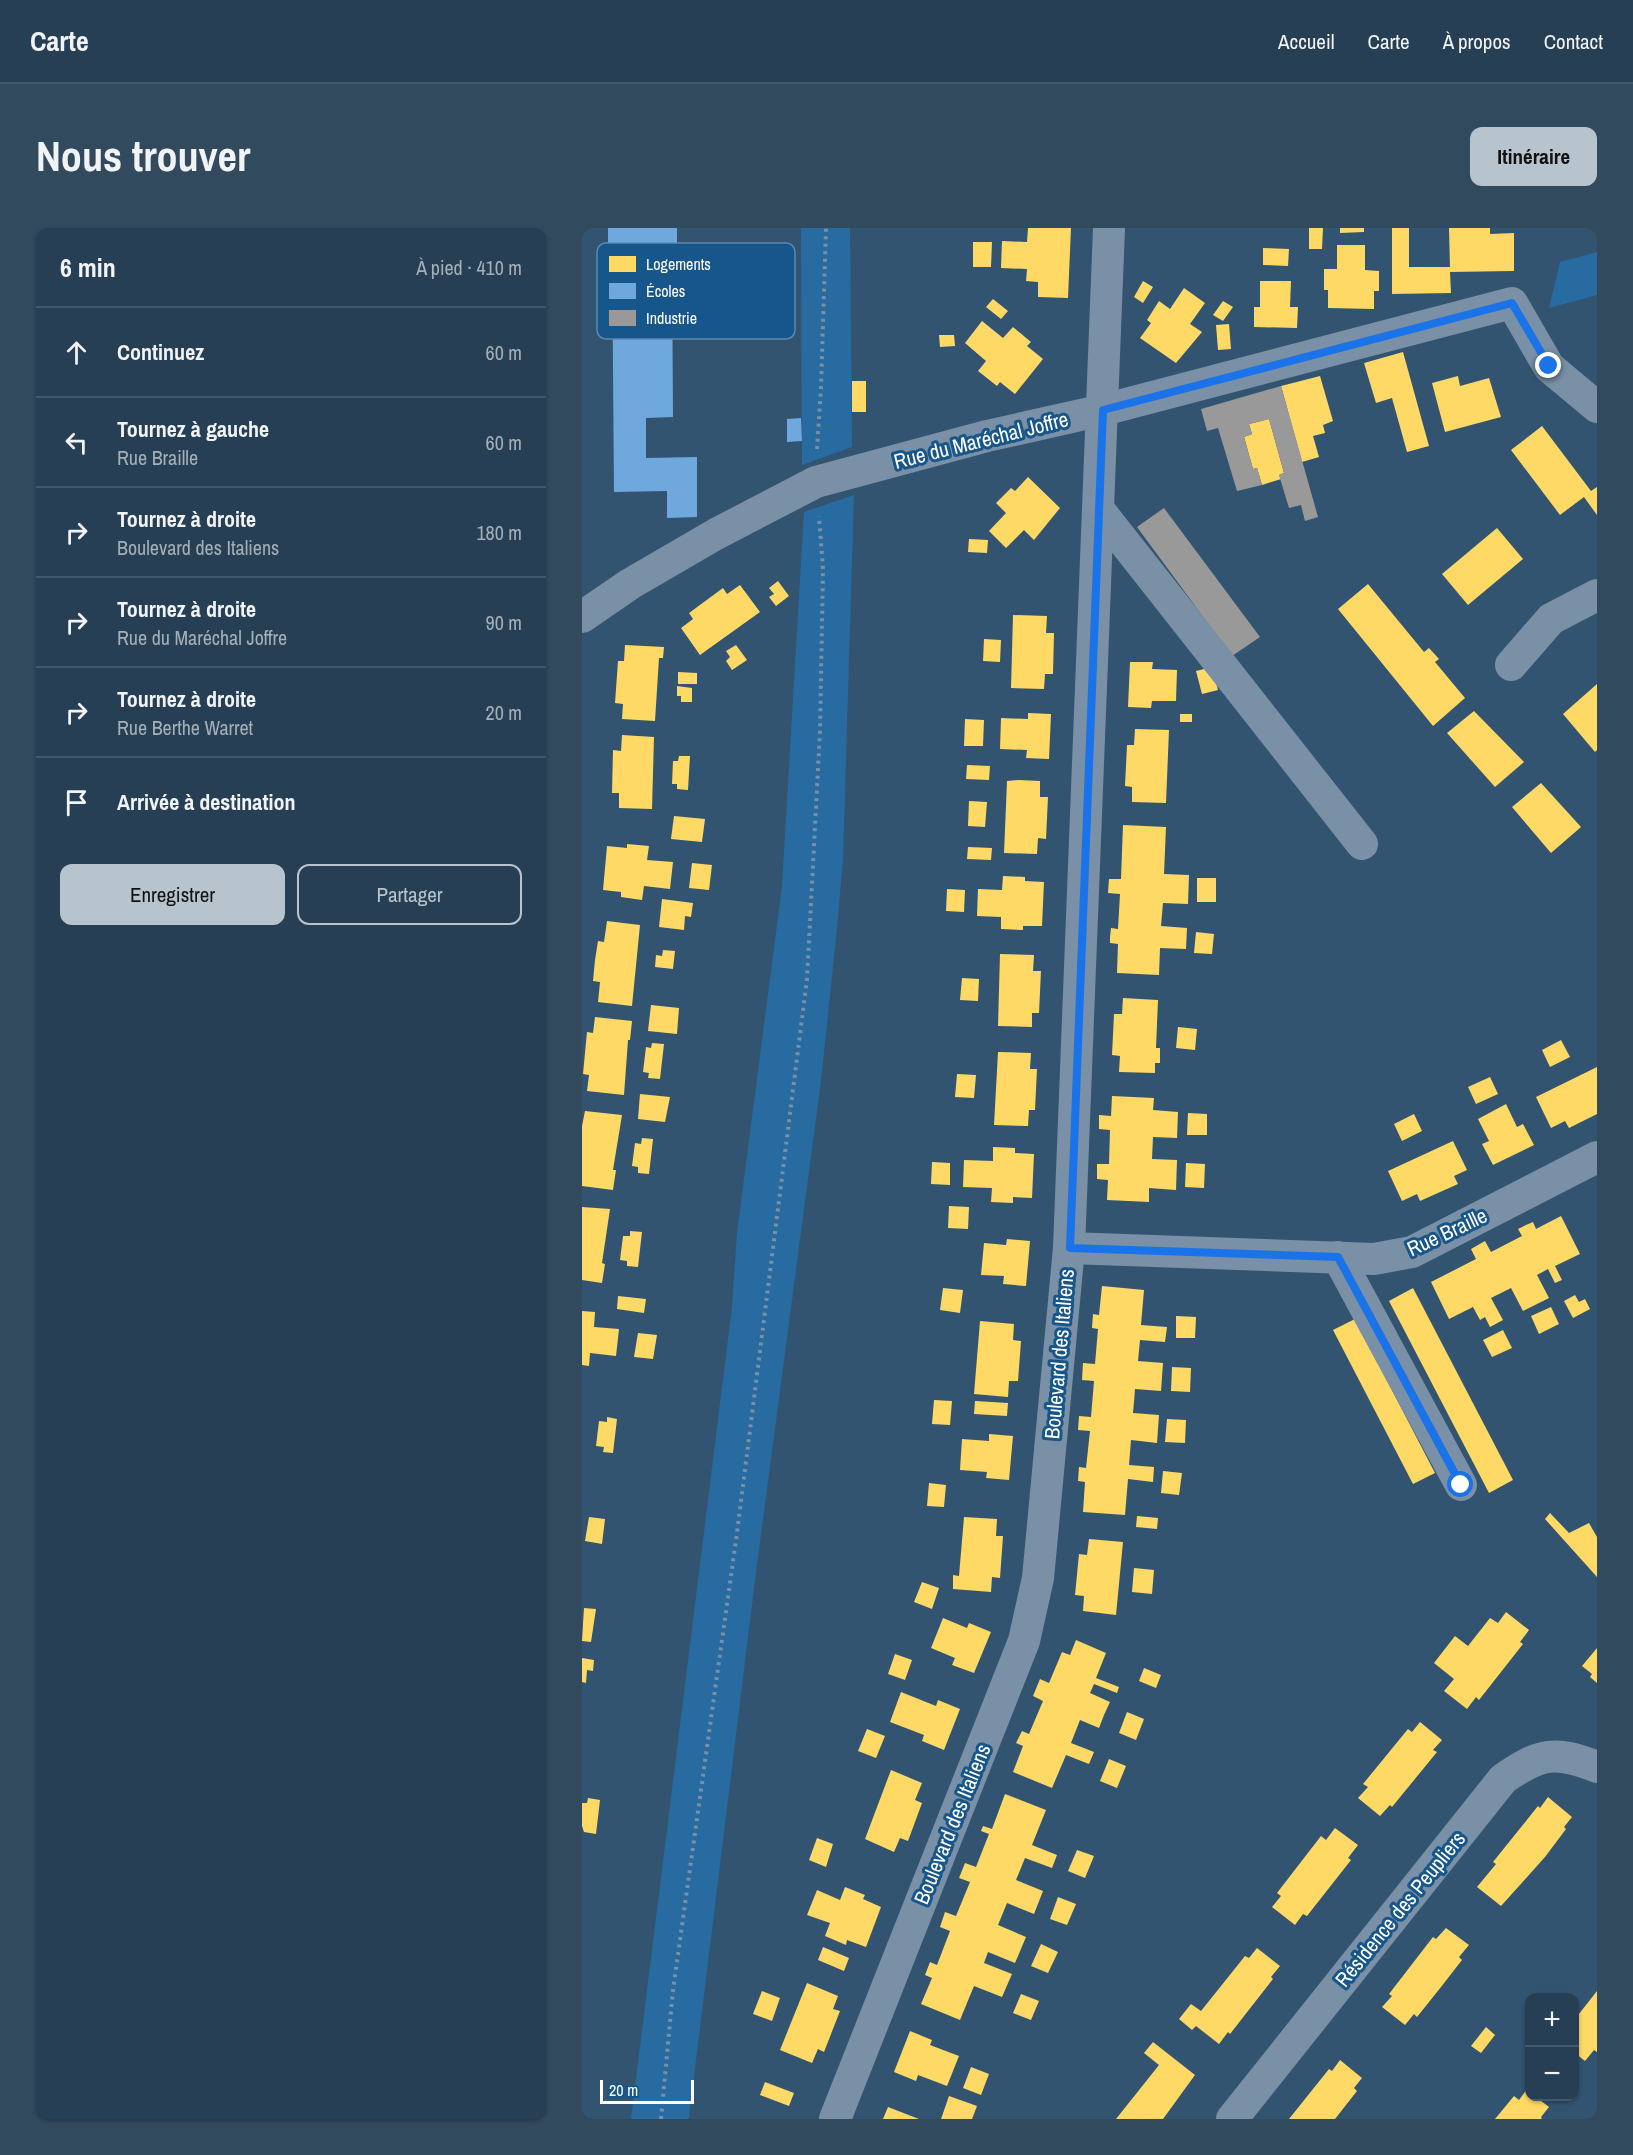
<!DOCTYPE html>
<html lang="fr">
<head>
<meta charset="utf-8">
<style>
	body { margin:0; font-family:"Archivo Narrow",sans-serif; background:#324a5e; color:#f1f3f6 }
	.controls { position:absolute; right:18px; bottom:18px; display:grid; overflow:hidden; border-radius:12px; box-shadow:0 2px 4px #0004 }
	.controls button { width:54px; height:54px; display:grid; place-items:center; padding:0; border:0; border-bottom:2px solid #42586b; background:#263f54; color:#f1f3f6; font:30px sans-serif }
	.scale { position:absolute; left:18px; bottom:15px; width:94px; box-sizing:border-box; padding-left:6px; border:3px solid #fff; border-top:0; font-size:16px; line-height:21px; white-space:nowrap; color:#fff; -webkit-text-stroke:4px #17568b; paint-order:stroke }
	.stop { position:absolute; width:18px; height:18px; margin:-14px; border:4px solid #1a73e8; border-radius:50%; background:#fff }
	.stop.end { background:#1a73e8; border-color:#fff; box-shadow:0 2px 6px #0008 }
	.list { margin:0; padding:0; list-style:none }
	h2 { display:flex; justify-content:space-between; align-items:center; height:78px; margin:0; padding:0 24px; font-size:26px }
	h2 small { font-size:20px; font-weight:400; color:#a4afb8 }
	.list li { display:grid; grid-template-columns:39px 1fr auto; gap:18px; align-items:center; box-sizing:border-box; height:90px; padding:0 24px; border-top:2px solid #42586b }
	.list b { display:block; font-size:22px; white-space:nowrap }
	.list p { margin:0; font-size:20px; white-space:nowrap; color:#a4afb8 }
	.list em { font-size:20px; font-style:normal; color:#a4afb8 }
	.actions { display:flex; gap:12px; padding:18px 24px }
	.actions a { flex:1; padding:14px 0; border:2px solid #b7c3cd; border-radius:12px; text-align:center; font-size:21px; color:#b7c3cd }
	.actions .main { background:#b7c3cd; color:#111 }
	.icon { flex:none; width:33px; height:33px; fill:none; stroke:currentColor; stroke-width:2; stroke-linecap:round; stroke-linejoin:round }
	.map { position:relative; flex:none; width:1015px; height:1891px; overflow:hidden; border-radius:12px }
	header { display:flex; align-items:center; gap:36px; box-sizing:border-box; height:84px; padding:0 30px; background:#263f54; border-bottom:2px solid #42586b }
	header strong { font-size:28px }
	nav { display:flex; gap:33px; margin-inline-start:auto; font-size:21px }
	.intro { display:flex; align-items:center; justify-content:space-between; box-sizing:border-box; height:144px; padding:0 36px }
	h1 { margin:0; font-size:42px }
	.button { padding:15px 27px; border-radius:12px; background:#b7c3cd; color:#111; font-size:21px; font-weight:700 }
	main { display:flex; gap:36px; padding:0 36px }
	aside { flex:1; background:#263f54; border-radius:12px; box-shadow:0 2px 4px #0004 }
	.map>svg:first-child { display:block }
	.green { fill:#286ba0 }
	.homes { fill:#ffd966 }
	.schools { fill:#6fa8dc }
	.industry { fill:#999 }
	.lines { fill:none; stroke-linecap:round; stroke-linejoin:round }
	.path { stroke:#7990a6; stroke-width:4; stroke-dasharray:3 4.5; stroke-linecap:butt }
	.minor { stroke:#7990a6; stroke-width:32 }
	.route { stroke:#1a73e8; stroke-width:8 }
	.labels { text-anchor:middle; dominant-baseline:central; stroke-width:6; stroke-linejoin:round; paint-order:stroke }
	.street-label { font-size:21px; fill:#fff; stroke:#17568b }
	.key { fill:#17568b; stroke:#5d89ae; stroke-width:1.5 }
	.key-label { font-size:16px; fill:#fff }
</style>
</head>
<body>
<header>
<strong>Carte</strong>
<nav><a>Accueil</a><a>Carte</a><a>À propos</a><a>Contact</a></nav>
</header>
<div class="intro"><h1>Nous trouver</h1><a class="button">Itinéraire</a></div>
<main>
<aside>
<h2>6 min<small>À pied · 410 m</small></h2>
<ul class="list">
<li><svg class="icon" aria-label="ahead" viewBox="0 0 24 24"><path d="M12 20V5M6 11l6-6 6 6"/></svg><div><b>Continuez</b></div><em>60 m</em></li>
<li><svg class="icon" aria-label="left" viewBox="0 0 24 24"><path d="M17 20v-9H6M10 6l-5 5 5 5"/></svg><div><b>Tournez à gauche</b><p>Rue Braille</p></div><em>60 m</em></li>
<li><svg class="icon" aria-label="right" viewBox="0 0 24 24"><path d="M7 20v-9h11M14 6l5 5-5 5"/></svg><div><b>Tournez à droite</b><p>Boulevard des Italiens</p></div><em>180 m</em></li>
<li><svg class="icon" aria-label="right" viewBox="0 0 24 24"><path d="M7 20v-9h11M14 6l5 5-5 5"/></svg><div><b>Tournez à droite</b><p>Rue du Maréchal Joffre</p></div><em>90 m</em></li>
<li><svg class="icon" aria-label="right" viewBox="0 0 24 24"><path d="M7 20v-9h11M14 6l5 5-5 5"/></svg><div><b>Tournez à droite</b><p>Rue Berthe Warret</p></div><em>20 m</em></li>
<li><svg class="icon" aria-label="arrive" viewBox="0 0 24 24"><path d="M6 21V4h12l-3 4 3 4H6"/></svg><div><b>Arrivée à destination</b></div></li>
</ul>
<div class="actions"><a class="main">Enregistrer</a><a>Partager</a></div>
</aside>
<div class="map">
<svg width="1015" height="1891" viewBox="0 0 1015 1891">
	<rect width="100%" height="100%" fill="#325470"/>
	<!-- green -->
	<g class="green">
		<path d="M219,0H268L270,219L220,237Z"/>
		<path d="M1015,24V67L967,80L978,34Z"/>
		<path d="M272,267L261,631L254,710L239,853L174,1344L107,1889L106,1891H49L150,1079L155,1005L200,658L222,284Z"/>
	</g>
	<!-- homes -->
	<g class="homes">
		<path d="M446,0H489L486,70L456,69V54L444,53L445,41L419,40L420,13L445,14Z"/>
		<path d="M727,0H741L740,21H727Z"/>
		<path d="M758,0H782V4L758,5Z"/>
		<path d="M810,0H827V39H868L867,0H908V6L932,5V43L868,44L869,65L810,66Z"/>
		<path d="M391,14H410L409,39H391Z"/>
		<path d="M755,17H783V42L797,43V63H792V81L746,80V62H742V41H755Z"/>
		<path d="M681,20L707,21L706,38L681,37Z"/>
		<path d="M561,53L571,59L561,75L552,69Z"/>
		<path d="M678,53H709L708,79H716L715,100L672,99V79H678Z"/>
		<path d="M602,60L623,75L608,96L620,104L594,135L558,110L569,95L565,92L577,73L588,81Z"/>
		<path d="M411,71L426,83L419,91L404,79Z"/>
		<path d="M641,73L651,79L641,93L631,87Z"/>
		<path d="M400,93L421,110L431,99L449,114L445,118L461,131L433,166L418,154L415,158L396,143L404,133L383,115Z"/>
		<path d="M647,96L649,121L636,122L634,97Z"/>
		<path d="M357,107H372L373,118L358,119Z"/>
		<path d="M821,124L847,218L825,224L810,170L794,175L782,135Z"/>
		<path d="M738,148L751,193L741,197L743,205L731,208L737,229L720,234L699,158Z"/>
		<path d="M876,148L878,158L907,150L919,189L863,204L850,155Z"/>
		<rect x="270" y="153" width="14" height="31"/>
		<path d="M687,191L702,245L697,247L699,251L680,257L675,240L671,241L662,209L670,206L667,196Z"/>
		<path d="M960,198L1009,263L1015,259V287L1002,269L978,287L929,222Z"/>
		<path d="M446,249L478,280L452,312L442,302L424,320L407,303L424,285L414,275L429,260L433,263Z"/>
		<path d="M915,300L941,331L886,377L860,346Z"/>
		<path d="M387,311L406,312L405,325L386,324Z"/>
		<path d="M196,353L207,368L194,378L187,369L192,366L187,360Z"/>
		<path d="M786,356L842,424L847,420L857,431L853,434L883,470L851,498L756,381Z"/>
		<path d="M158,357L178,384L118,427L99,400L111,391L107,385L141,360L145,366Z"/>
		<path d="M431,387L465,388L464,405H472L471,446H463L462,461L429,460Z"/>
		<path d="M402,411L419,412L418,434L401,433Z"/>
		<path d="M43,417L82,419L81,430H77L73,493L40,491L41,476L33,475L36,433H42Z"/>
		<path d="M154,417L165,432L150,442L144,433L148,429L144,423Z"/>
		<path d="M548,434H571L570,441L595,442L594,473H570L569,480L546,479Z"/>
		<path d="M630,439L636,462L620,466L614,443Z"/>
		<path d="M96,444L115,445V456H96Z"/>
		<path d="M1015,456V522L1013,524L981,486Z"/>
		<path d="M95,458L110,460V474H99V468H95Z"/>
		<path d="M892,483L942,534L913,559L865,505Z"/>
		<path d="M446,485L469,486L467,531L444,530L445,522L418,521L419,490L446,491Z"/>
		<rect x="598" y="486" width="12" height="8"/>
		<path d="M383,491L402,492L401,518H382Z"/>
		<path d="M553,501L587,502L584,575L550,574V559L543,558L545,517H552Z"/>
		<path d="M40,507L72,509L70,581L37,580V565H30L31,522L39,523Z"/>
		<path d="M97,528H108L106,562L95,561V556H90L91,533H96Z"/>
		<path d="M385,537L408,538L407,552L384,551Z"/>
		<path d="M437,552L458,553V569H466L464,611L456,610L455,626L422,625L425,553Z"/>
		<path d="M959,555L999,599L969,625L930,579Z"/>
		<path d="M387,573L405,574L403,599L386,598Z"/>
		<path d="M92,588L123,591L120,614L89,611Z"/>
		<path d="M541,597L584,599L582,646L607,647L606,676L581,675L579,698L605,700L604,721L578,720L577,747L535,745L536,716L528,715V709L529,700L536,701L538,666L526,665L527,651H539Z"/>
		<path d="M45,616L67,618L65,632L91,634L88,661L62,658L60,672L39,669V664L21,662L25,618L45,620Z"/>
		<path d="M386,619L410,620L409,632L385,631Z"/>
		<path d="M110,635L130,637L127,662L107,660Z"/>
		<path d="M421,648L443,649V653L462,654L460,698H441V702L419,701V689L395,688L396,661L420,662Z"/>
		<rect x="615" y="650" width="19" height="24"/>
		<path d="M365,661L383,662L382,684L364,683Z"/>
		<path d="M80,671L111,675L109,689L103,688L102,702L77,699Z"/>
		<path d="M25,693L58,697L50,778L16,774L18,754L11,753L13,732L16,713L22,714Z"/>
		<path d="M614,704L632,706L630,726L612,725Z"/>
		<path d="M81,722L93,723L91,741L73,739L74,727L80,728Z"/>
		<path d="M418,726L452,727L451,743H459L457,785H450V799L416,798Z"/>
		<path d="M380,750L397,751L396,773L378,772Z"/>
		<path d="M541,770L576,772L574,820H578V835H573V845L537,844L538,828L530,827L532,786H540Z"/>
		<path d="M69,777L97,780L95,806L66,803Z"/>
		<path d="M13,789L50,793L48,812H46L42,867L5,863L7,847L1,846L5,804L11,805Z"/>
		<path d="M596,799L615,801L613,822L594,820Z"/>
		<path d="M979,812L988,829L968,839L960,822Z"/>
		<path d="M70,815L82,816L78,851L66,850L67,845L61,844L64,819L69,820Z"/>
		<path d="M416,824L449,825L448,841H455L453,882H447L446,898L412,897Z"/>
		<path d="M1015,839V886L987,900L983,893L969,900L954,869Z"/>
		<path d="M375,846L394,847L392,870L373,869Z"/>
		<path d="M908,849L916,866L894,876L886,859Z"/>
		<path d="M58,866L88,869L83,894L56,891Z"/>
		<path d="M530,868L572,870L571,882L596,884L595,910L571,909L570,931L595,932L594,962L567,960V974L525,972L526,952L515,951V936H527L528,902L517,901V887L529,888Z"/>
		<path d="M924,876L935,899L941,896L952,917L911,937L900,916L907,913L896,891Z"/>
		<path d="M3,883L40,887L31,942H34L31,962L0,958V898Z"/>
		<path d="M606,885L625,886V907H605Z"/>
		<path d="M832,886L840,903L820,913L812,896Z"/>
		<path d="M60,910L71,911L67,946L56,945V939L50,938L53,915L59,916Z"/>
		<path d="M871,913L885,942L872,948L876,956L838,973L835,966L820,973L806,943Z"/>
		<path d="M411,919L433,920V925L452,926L450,970L431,969V975L409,974L410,960L381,959L382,932L411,933Z"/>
		<path d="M350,934L368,935V957L349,956Z"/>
		<path d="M604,935L623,936L622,960L603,959Z"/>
		<path d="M367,978L387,979L386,1001L366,1000Z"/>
		<path d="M0,979L28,981L20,1035L23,1036L20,1055L0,1052Z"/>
		<path d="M979,988L998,1026L973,1038L980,1052L973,1055L966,1041L955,1047L967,1070L941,1083L929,1060L909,1070L921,1092L908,1099L903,1089L898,1092L891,1079L867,1091L849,1054L894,1031L889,1021L903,1013L909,1024L940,1008L936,1001L944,997L951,994L954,1001Z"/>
		<path d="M48,1003L60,1004L56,1039L45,1038V1033L38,1032L41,1008H48Z"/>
		<path d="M425,1011L448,1013L444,1058L421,1056L422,1048L399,1047L402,1015L424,1017Z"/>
		<path d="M520,1058L562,1062L559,1097L585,1099L583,1114L558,1112L556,1133L581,1135L579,1163L553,1161L552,1174L551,1185L577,1187L575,1215L549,1212L547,1237L572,1239L571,1254L546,1251L543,1287L501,1284L503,1254L496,1253L497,1239L504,1240L508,1203L496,1202L497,1188L509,1189L512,1153L500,1152L501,1135L513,1136L516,1101L510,1100L511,1086L517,1087Z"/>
		<path d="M361,1060L381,1062L378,1085L358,1082Z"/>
		<path d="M831,1060L931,1252L907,1265L807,1073Z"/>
		<path d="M993,1067L997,1074L1003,1071L1008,1081L991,1090L982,1073Z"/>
		<path d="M36,1068L64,1071L62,1085L35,1081Z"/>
		<path d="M969,1079L977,1096L957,1106L949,1088Z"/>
		<path d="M0,1083L13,1084L12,1099L37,1101L34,1128L8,1125L7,1138L0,1137Z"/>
		<path d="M594,1088L614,1089L613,1110H594Z"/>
		<path d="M773,1091L853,1245L831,1256L751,1102Z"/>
		<path d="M398,1093L432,1096L431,1112L439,1113L436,1153H427L426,1169L392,1166Z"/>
		<path d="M921,1102L930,1120L910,1129L901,1112Z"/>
		<path d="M56,1105L75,1107L71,1131L52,1129Z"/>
		<path d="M590,1139L609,1140L608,1164L589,1163Z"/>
		<path d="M352,1172L370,1173L368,1197L350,1196Z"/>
		<path d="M393,1173L426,1175L425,1188L392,1186Z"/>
		<path d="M25,1189L35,1191L31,1225L21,1224L22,1219L14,1218L17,1193L25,1194Z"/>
		<path d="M585,1191L604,1192L603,1215L583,1214Z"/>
		<path d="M407,1206L431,1208L427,1252L404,1250L405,1244L378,1242L380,1211L407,1213Z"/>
		<path d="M581,1243L600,1245L597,1267L579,1265Z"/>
		<path d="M347,1255L364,1257L362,1279L345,1278Z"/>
		<path d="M968,1285L987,1305L1007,1295L1015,1309V1349L963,1291Z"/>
		<path d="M555,1288L576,1290L575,1301L554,1299Z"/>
		<path d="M7,1289L23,1291L20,1316L3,1313Z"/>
		<path d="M382,1289L415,1291L414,1308H421L418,1350L410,1349L409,1364L371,1361V1347L377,1348Z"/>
		<path d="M507,1311L541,1314L534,1387L501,1383L502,1368L493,1367L497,1326L505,1327Z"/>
		<path d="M552,1340L572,1342L570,1366L550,1364Z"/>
		<path d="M340,1354L357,1360L350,1381L332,1374Z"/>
		<path d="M2,1380L14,1381L9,1414L0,1413Z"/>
		<path d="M924,1384L947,1402L938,1414L941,1416L897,1472L894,1469L885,1481L862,1463L872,1451L852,1435L873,1408L886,1418L908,1390L916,1395Z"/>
		<path d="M361,1390L385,1400L387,1395L409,1404L392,1445L370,1437L373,1430L349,1420Z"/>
		<path d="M494,1412L524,1425L514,1450L537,1459L535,1465L512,1456L508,1465L528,1474L522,1487L517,1500L498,1492L489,1515L512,1524L507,1536L484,1527L470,1560L431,1544L441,1518L434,1515L440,1503L447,1506L461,1473L451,1468L458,1451L467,1455L480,1424L488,1427Z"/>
		<path d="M1015,1420V1455L1008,1449L1010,1446L1000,1438Z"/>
		<path d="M313,1426L330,1432L323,1452L306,1446Z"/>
		<path d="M0,1430L12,1432L11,1443L5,1442L4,1455L0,1454Z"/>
		<path d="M562,1440L579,1447L574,1460L557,1453Z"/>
		<path d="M319,1464L354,1478L356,1472L378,1481L362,1522L340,1513L342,1507L308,1494Z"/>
		<path d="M545,1484L562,1491L554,1512L537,1505Z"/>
		<path d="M838,1494L860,1512L851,1522L855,1524L810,1579L808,1577L798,1588L776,1570L786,1559L781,1556L826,1501L830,1504Z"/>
		<path d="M285,1501L303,1508L294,1530L276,1523Z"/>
		<path d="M527,1531L544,1538L535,1560L518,1553Z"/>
		<path d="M309,1542L340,1555L333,1572L340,1575L326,1613L318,1610L312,1624L283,1611Z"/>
		<path d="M423,1566L464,1582L450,1617L475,1627L470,1640L443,1630L434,1652L461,1663L452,1686L425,1675L416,1697L444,1709L433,1735L406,1724L402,1735L430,1746L420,1769L392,1758L378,1792L339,1776L350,1750L343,1747L348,1734L355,1737L368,1703L358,1699L363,1684L374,1688L388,1654L377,1650L383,1635L394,1639L407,1606L399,1603L401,1598L410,1601Z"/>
		<path d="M966,1569L990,1589L982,1599L984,1601L963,1629L919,1678L895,1659L914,1636L911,1634L956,1578L958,1580Z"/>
		<path d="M6,1570L18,1572L14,1606L2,1604L0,1598V1575H5Z"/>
		<path d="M753,1600L776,1617L766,1630L769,1632L725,1688L721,1686L713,1697L690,1679L699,1668L695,1665L739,1608L744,1612Z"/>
		<path d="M235,1610L251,1616L244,1639L227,1632Z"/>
		<path d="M495,1622L512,1628L503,1650L486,1643Z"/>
		<path d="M263,1659L283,1667L281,1671L299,1679L284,1719L265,1712L264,1717L243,1708L248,1695L225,1687L235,1662L258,1672Z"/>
		<path d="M476,1669L494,1676L485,1697L468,1691Z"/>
		<path d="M864,1700L887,1717L877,1729L880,1732L859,1759L835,1789L832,1786L823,1797L800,1779L810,1768L807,1766L851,1709L854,1711Z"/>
		<path d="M459,1716L476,1724L466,1745L449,1738Z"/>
		<path d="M241,1719L267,1730L262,1743L236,1732Z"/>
		<path d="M675,1720L698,1738L689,1749L691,1751L648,1806L646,1804L637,1816L614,1798L610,1802L597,1791L609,1776L619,1783L663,1728L667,1730Z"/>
		<path d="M225,1755L256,1768L251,1781L258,1783L242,1824L236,1821L230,1835L198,1822Z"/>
		<path d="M180,1763L198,1770L190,1793L171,1786Z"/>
		<path d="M1015,1763V1824L1012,1822L1003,1833L993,1825V1791Z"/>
		<path d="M439,1766L457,1773L449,1792L431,1785Z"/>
		<path d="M904,1799L913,1807L899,1825L889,1818Z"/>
		<path d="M328,1803L350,1812L348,1817L377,1828L365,1858L336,1847L334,1853L312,1844Z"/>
		<path d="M571,1814L613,1847L581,1891H534L577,1837L562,1825Z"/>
		<path d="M758,1832L780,1850L772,1860L775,1863L753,1891H707L747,1841L750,1843Z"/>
		<path d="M389,1839L407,1846L399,1867L381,1860Z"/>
		<path d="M183,1854L212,1865L207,1878L178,1867Z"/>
		<path d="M945,1861L948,1869H954L967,1879L959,1889L960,1891H913L932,1868L937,1872Z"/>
		<path d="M367,1868L395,1878L390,1891H359Z"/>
		<path d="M306,1879L337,1891H301Z"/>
	</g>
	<!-- schools -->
	<g class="schools">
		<path d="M26,0H95V27L90,33L91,189L64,190V230L115,229V289L85,290V263L32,264L30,17H26Z"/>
		<path d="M219,190L220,213L205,214V191Z"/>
	</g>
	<!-- industry -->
	<g class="industry">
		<path d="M699,158L736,289L723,293L719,277L707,280L697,247L702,245L687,191L667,196L670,206L662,209L671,241L675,240L680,257L655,263L636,200L625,203L619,181Z"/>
		<path d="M582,280L678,409L650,428L555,299Z"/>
	</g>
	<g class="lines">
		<!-- path -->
		<g class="path">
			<path d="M235,221L239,160L244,0"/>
			<path d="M79,1891L91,1762L155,1305L225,751L238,503L241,341L237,288"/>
		</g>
		<!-- minor -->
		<g class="minor">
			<path d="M517,282L780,616"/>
			<path d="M0,389L48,356L134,306L234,254L405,208L521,182L930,75L967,139L1015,179"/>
			<path d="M929,437L969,391L1015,367"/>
			<path d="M487,1020L792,1031L830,1024L1015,929"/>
			<path d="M756,1029L879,1257"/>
			<path d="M253,1891L442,1413L456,1350L487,1020L527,0"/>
			<path d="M650,1891L921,1551C958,1525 974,1522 1015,1539"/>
		</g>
	</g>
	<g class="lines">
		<!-- route -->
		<path class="route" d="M879,1257L756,1029L488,1020L521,182L930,75L967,138"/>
	</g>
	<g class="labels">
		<!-- street labels -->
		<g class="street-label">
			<text transform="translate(399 212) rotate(-14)">Rue du Maréchal Joffre</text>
			<text transform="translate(865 1004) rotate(-25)">Rue Braille</text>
			<text transform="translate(477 1126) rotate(-85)">Boulevard des Italiens</text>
			<text transform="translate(370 1596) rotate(-68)">Boulevard des Italiens</text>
			<text transform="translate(818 1681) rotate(-51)">Résidence des Peupliers</text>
		</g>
	</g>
	<!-- legend -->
	<rect x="15" y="15" width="198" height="96" rx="9" class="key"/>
	<rect x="27" y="28" width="27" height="16" fill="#ffd966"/>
	<rect x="27" y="55" width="27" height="16" fill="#6fa8dc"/>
	<rect x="27" y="82" width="27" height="16" fill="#999"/>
	<g class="key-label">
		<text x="64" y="42">Logements</text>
		<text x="64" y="69">Écoles</text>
		<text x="64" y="96">Industrie</text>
	</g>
</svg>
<div class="controls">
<button>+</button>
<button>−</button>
</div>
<div class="scale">20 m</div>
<div class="stop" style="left:879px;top:1257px"></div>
<div class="stop end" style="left:967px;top:138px"></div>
</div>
</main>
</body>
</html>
